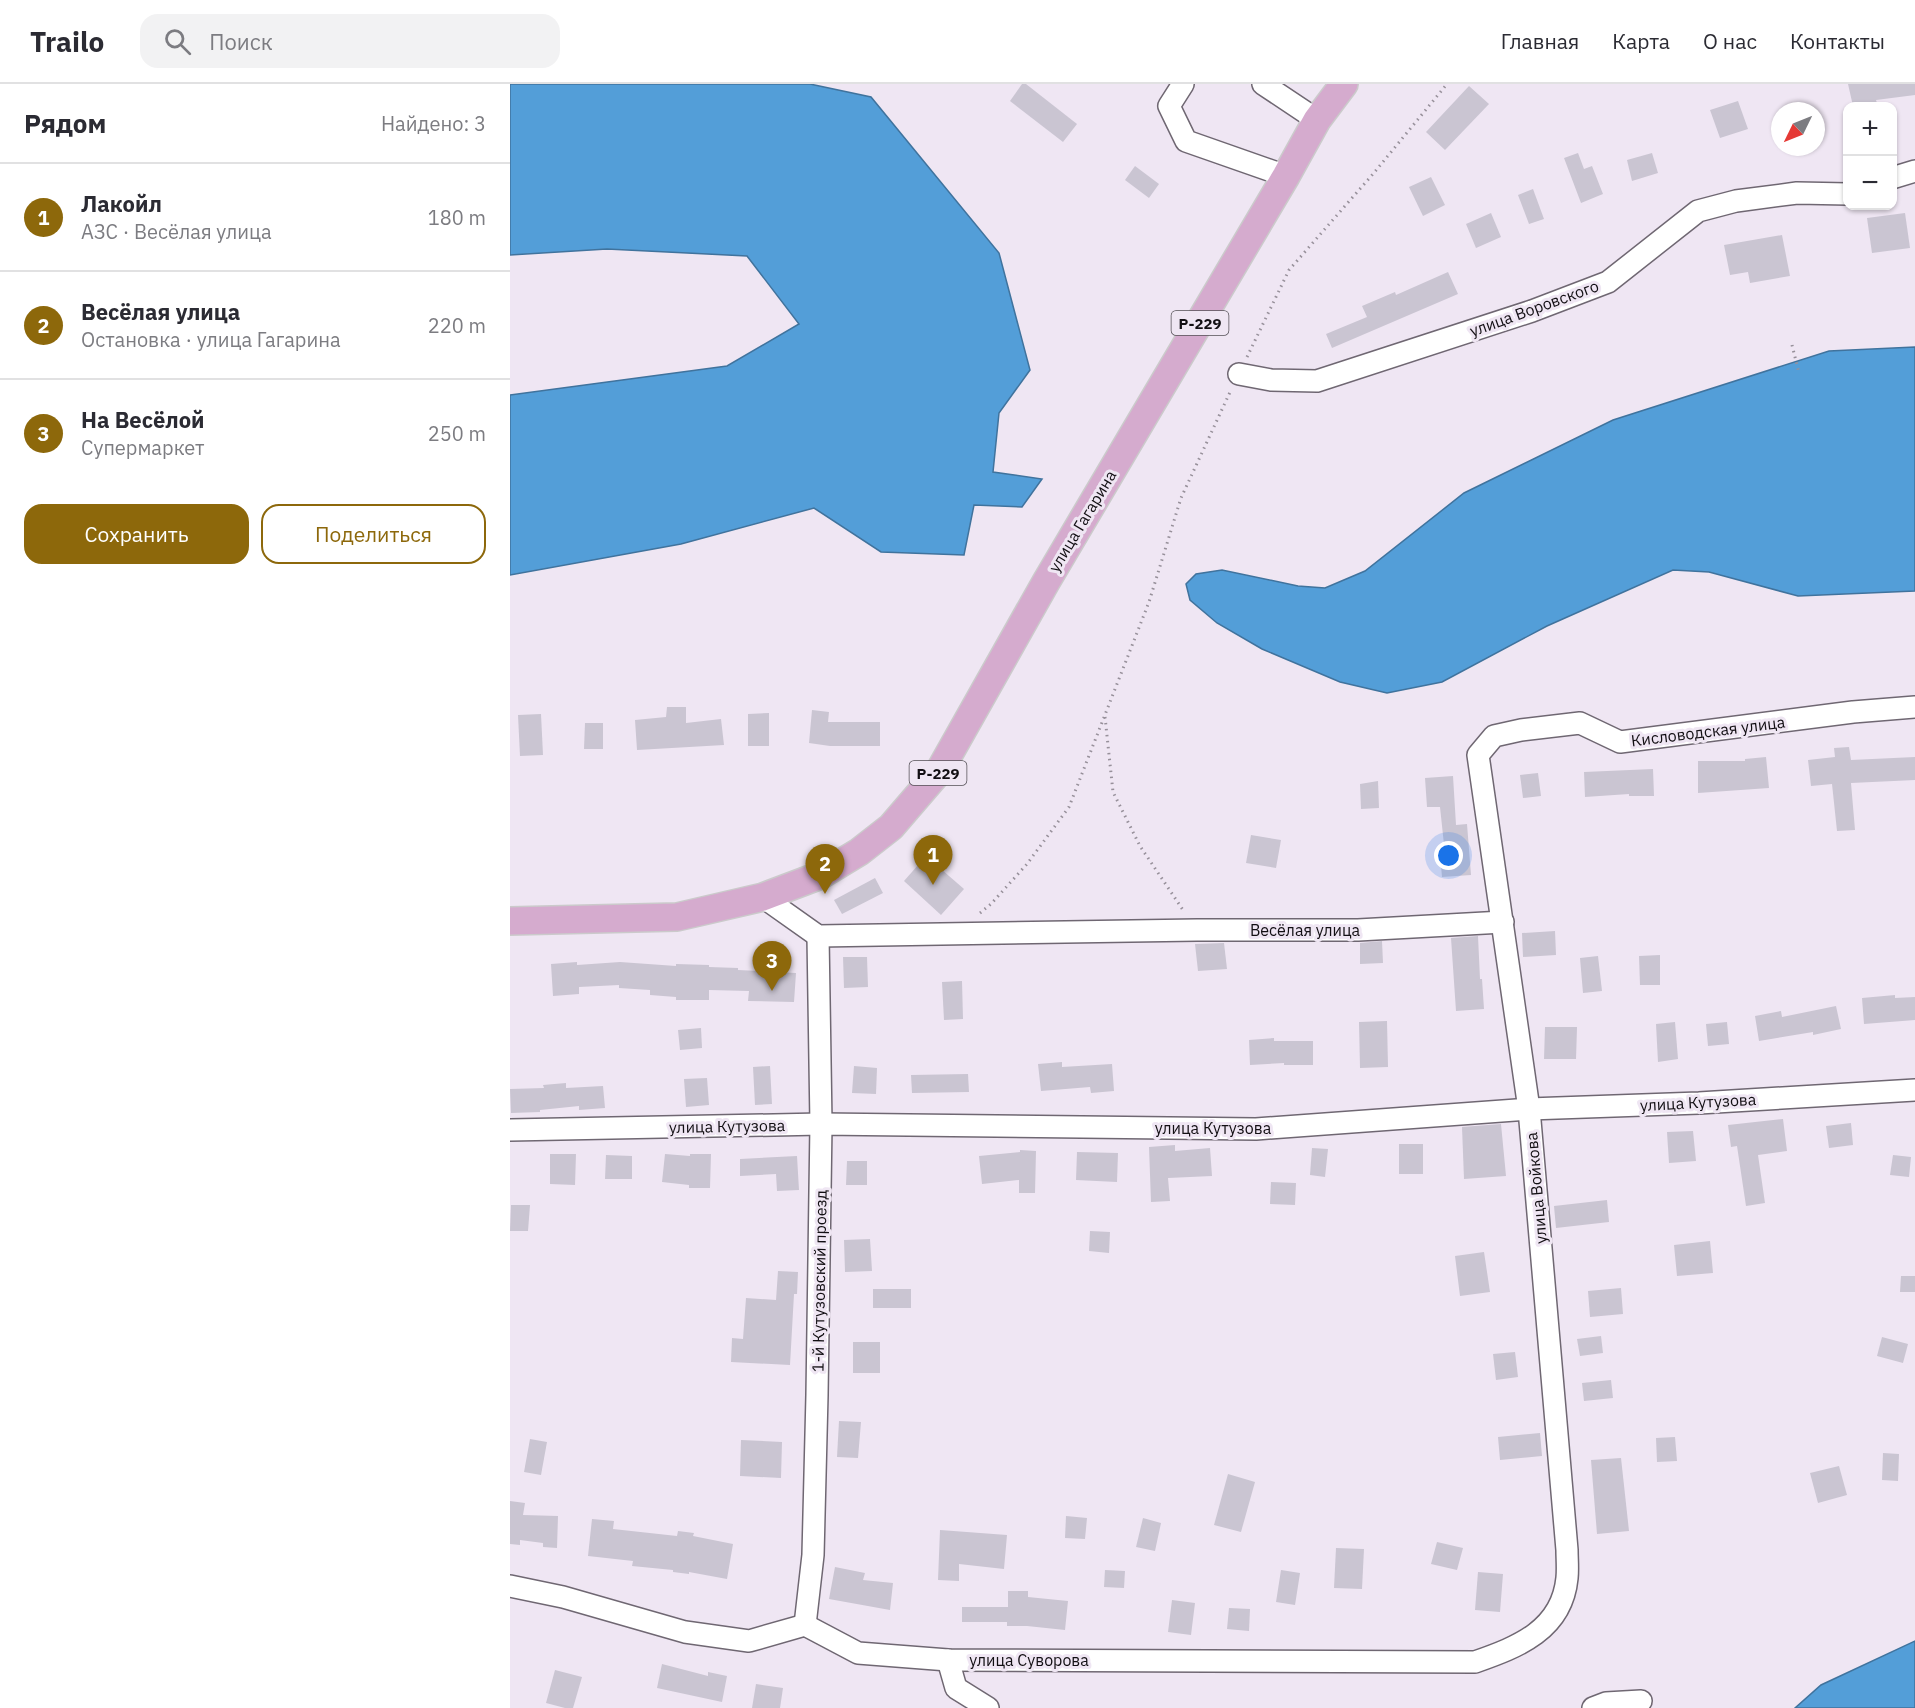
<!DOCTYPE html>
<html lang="ru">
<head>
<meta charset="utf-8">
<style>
	body { margin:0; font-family:"IBM Plex Sans",sans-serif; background:#f2f2f3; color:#2b2b33 }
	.controls { position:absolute; right:18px; top:18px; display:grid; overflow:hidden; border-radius:12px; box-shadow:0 2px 4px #0004 }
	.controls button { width:54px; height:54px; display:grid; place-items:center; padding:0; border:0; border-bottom:2px solid #e1e1e2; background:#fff; color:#2b2b33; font:30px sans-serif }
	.compass { position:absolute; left:1261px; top:18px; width:54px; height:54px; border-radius:50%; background:#fff; box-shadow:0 2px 4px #0004; rotate:227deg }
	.you { position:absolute; left:939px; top:772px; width:21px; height:21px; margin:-15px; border:4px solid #fff; border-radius:50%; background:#1a73e8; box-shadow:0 0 0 9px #1a73e833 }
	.badge { display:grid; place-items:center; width:39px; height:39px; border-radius:50%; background:#8d680b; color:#fff; font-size:20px; font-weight:700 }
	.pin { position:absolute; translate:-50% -50px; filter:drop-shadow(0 2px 3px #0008) }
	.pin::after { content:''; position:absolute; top:32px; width:21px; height:18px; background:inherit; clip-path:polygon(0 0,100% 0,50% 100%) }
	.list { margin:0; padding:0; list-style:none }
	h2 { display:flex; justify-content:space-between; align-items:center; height:78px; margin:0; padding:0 24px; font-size:26px }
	h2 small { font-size:20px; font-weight:400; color:#7c7c81 }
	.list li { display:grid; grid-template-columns:39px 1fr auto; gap:18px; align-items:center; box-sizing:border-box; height:108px; padding:0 24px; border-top:2px solid #e1e1e2 }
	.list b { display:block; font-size:22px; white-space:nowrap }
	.list p { margin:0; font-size:20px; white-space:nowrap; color:#7c7c81 }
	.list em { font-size:20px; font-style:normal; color:#7c7c81 }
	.actions { display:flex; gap:12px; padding:18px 24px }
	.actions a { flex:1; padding:14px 0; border:2px solid #8d680b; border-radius:18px; text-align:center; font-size:21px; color:#8d680b }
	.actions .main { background:#8d680b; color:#fff }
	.icon { flex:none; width:33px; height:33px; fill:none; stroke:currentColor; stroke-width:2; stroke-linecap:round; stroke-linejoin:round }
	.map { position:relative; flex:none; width:1405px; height:1624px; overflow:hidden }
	header { display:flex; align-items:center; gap:36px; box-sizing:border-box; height:84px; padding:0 30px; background:#fff; border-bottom:2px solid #e1e1e2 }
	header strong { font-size:28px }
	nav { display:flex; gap:33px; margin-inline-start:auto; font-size:21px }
	.search { width:420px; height:54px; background:#f2f2f3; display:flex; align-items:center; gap:15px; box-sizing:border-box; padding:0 21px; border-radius:18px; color:#7c7c81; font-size:22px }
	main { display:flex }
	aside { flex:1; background:#fff }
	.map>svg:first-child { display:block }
	.water { fill:#539ed8; stroke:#40739d; stroke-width:1.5 }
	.building { fill:#cac5d2 }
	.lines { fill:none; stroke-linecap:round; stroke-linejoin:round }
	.minor-casing { stroke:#6f6772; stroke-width:24 }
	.major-casing { stroke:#cbcacb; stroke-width:30 }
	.path { stroke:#97909a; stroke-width:3; stroke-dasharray:1.5 4.5; stroke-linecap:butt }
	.minor { stroke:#fff; stroke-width:21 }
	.major { stroke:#d5abce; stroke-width:27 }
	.labels { text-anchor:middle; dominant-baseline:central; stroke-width:6; stroke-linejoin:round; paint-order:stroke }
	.shield { fill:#efe6f3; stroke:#545056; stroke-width:1.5 }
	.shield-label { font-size:15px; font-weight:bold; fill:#120f13 }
	.street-label { font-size:16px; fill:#120f13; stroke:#efe6f3 }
</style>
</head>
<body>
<header>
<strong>Trailo</strong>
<div class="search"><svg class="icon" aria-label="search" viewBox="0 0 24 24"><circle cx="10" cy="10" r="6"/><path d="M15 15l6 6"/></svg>Поиск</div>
<nav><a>Главная</a><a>Карта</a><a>О нас</a><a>Контакты</a></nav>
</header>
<main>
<aside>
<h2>Рядом<small>Найдено: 3</small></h2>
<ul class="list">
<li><span class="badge">1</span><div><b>Лакойл</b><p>АЗС · Весёлая улица</p></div><em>180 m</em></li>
<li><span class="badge">2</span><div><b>Весёлая улица</b><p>Остановка · улица Гагарина</p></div><em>220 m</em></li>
<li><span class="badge">3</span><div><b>На Весёлой</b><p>Супермаркет</p></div><em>250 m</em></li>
</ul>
<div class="actions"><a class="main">Сохранить</a><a>Поделиться</a></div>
</aside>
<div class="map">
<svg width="1405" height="1624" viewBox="0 0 1405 1624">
	<rect width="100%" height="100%" fill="#efe6f3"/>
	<!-- water -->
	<g class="water">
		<path d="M0,0H300L361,13L489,169L520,286L489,329L483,388L532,395L512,423L464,421L454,471L371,468L304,424L171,460L0,491V311L217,282L289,240L237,172L97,165L0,171Z"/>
		<path d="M1405,263V507L1288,512L1199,488L1163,486L1037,542L932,598L877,609L830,598L752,565L707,539L680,516L676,500L686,490L712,486L788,502L815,504L855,487L954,409L1103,336L1319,267Z"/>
		<path d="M1405,1557V1624H1285L1311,1601Z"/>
	</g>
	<!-- building -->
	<g class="building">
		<path d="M512,0H516L567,40L553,58L500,17Z"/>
		<path d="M1338,0H1405V11L1366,16L1367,19L1343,22Z"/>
		<path d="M959,2L979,20L935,66L916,48Z"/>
		<path d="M1228,17L1238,45L1210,54L1200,26Z"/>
		<path d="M1068,69L1074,85L1082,82L1093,110L1071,119L1054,74Z"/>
		<path d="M1142,69L1148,89L1122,97L1117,76Z"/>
		<path d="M625,82L649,100L639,114L615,96Z"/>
		<path d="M921,93L935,121L913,132L899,103Z"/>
		<path d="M1023,105L1034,135L1019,140L1008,111Z"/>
		<path d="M981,129L991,153L966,164L956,140Z"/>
		<path d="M1395,129L1400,164L1362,169L1357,134Z"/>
		<path d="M1272,151L1280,192L1240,199L1238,188L1220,191L1214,161Z"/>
		<path d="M938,188L948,210L822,264L816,250L857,233L852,222L885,208L886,211Z"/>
		<path d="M157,623H176V639L211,635L214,661L127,666L125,636L156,633Z"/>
		<path d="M302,626L319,628L318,638H370V662H320L299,659Z"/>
		<path d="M259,629V662H238V630Z"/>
		<path d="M31,630L33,671L10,672L8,631Z"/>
		<path d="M75,639H93V665H74Z"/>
		<path d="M1339,663L1341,676L1405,673V696L1341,699L1345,746L1327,747L1322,700L1301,702L1298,676L1325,673L1324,664Z"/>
		<path d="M1256,673L1259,704L1188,709V677H1235V675Z"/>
		<path d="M1143,685L1144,712H1119V710L1075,713L1074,688Z"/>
		<path d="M1028,689L1031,712L1013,714L1010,691Z"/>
		<path d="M943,692L946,741L957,740L961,791L932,793L930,770H935L930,723H917L915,694Z"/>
		<path d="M868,697L869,724L851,725L850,700Z"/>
		<path d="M741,751L771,756L766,784L736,779Z"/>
		<path d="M416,772L454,805L431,831L394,797Z"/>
		<path d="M365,794L373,809L332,830L324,816Z"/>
		<path d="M1045,847L1046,871L1013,873L1012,849Z"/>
		<path d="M968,852L970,895H972L974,925L946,927L941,854Z"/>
		<path d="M872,857L873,879L850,880V859Z"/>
		<path d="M714,859L717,885L688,887L685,860Z"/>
		<path d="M1150,871V901H1130L1129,872Z"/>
		<path d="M1088,872L1092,907L1073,909L1070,874Z"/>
		<path d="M333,873H357L358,903L334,904Z"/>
		<path d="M67,878V881L110,878L166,882V880L199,881V883L228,884V886L286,889L284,918L238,917L239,907L199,906V916H166V913L140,911V906L109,904V901L69,903V910L43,912L41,880Z"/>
		<path d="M452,897L453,935L434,936L432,898Z"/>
		<path d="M1385,911V914L1405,913V936L1354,940L1352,914Z"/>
		<path d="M1326,922L1331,945L1303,951V948L1249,957L1245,932L1271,927L1272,933Z"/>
		<path d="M877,937L878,983L850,984L849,938Z"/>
		<path d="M1165,938L1168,975L1148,978L1146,940Z"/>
		<path d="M1217,938L1219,960L1198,962L1196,940Z"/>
		<path d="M1035,943H1067L1066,975H1034Z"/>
		<path d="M191,944L192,964L170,966L168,946Z"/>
		<path d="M764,954V957H803V981H774V979L740,981L739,956Z"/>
		<path d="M552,978V983L602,980L604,1007L581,1009L580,1003L531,1007L528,980Z"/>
		<path d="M260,982L262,1020L245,1021L243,983Z"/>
		<path d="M344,982L367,984L366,1010L342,1009Z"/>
		<path d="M458,990L459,1008L402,1009L401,991Z"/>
		<path d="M197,994L199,1021L176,1023L174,995Z"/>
		<path d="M56,999V1004L93,1002L95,1024L69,1026V1022L30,1026V1028L1,1029L0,1005L34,1004L33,1001Z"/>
		<path d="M1273,1035L1277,1067L1248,1071L1255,1119L1236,1122L1227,1062L1221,1063L1218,1041Z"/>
		<path d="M1341,1039L1343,1061L1319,1064L1316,1042Z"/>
		<path d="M991,1040L996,1092L954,1095L952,1043Z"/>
		<path d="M1183,1047L1186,1077L1159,1079L1157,1048Z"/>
		<rect x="889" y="1060" width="24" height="30"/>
		<path d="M665,1061V1067L700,1064L702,1092L658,1094L660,1117L641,1118L639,1063Z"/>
		<path d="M802,1064L818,1065L815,1093L800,1091Z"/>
		<path d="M510,1066L526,1067L525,1109H509V1096L472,1100L469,1072L510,1068Z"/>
		<path d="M567,1068L608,1069L607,1098L566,1096Z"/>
		<path d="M40,1070H66L65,1101L40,1100Z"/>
		<path d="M155,1070L180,1072V1070H201L200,1104H179V1101L152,1098Z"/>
		<path d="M96,1071L122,1072V1095H95Z"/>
		<path d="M1383,1071L1401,1073L1399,1093L1380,1091Z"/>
		<path d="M287,1072L289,1106L267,1107L266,1090L230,1092V1075Z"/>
		<path d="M337,1077H357V1101H336Z"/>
		<path d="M761,1098L786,1099L785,1121L760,1120Z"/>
		<path d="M1097,1116L1099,1138L1046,1144L1044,1122Z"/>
		<path d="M1,1121H20L18,1147H0Z"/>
		<path d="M580,1147L600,1148L599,1169L579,1167Z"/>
		<path d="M360,1155L362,1187L335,1188L334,1156Z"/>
		<path d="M1200,1157L1203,1189L1167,1192L1164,1161Z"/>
		<path d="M974,1168L980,1208L950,1212L945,1172Z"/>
		<path d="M268,1187L288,1188L287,1210H284L280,1281L221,1278L222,1254L233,1255L236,1214L266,1216Z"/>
		<path d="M1391,1192H1405V1208H1390Z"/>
		<path d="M1111,1204L1113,1230L1080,1233L1078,1207Z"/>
		<rect x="363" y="1205" width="38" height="19"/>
		<path d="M1091,1252L1093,1269L1070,1272L1067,1255Z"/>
		<path d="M1372,1253L1398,1260L1393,1279L1367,1272Z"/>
		<rect x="343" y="1258" width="27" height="31"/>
		<path d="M1005,1268L1008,1293L986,1296L983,1270Z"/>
		<path d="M1101,1296L1103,1314L1074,1317L1072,1299Z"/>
		<path d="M329,1337L351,1338L348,1374L327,1373Z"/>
		<path d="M1030,1349L1032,1372L990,1376L988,1353Z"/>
		<path d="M1165,1353L1167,1377L1147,1378L1146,1354Z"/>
		<path d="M20,1355L37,1358L31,1391L14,1388Z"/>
		<path d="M231,1356L272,1358L271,1394L230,1392Z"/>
		<path d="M1373,1369L1389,1370L1388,1397L1372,1396Z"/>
		<path d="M1111,1374L1119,1447L1087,1450L1081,1376Z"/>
		<path d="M1329,1382L1337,1411L1308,1419L1300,1389Z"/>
		<path d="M718,1390L745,1398L731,1448L704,1441Z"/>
		<path d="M0,1417L15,1419L13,1431L48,1432L47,1464L33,1463V1459L10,1456V1461L0,1460Z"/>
		<path d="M556,1432L577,1434L575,1455L555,1454Z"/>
		<path d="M633,1434L651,1439L645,1467L626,1463Z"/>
		<path d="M82,1435L104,1437L103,1445L167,1452L168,1447L184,1449L183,1452L223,1460L217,1495L179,1488V1490L163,1488V1486L122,1482L123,1477L78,1472Z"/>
		<path d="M430,1446L497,1451L494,1485L449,1480V1497L428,1496Z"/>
		<path d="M927,1458L953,1464L947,1486L921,1480Z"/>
		<path d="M826,1464L854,1465L852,1505L824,1504Z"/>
		<path d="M325,1483L355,1489L353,1496L383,1499L380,1526L319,1515Z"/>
		<path d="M595,1486L615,1487L614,1504L594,1503Z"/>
		<path d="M771,1486L790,1489L785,1521L766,1518Z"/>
		<path d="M968,1488L993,1490L990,1528L965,1526Z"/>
		<path d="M498,1507H518V1513L558,1517L555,1546L517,1542H497V1538H452V1523H498Z"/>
		<path d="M662,1516L685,1519L681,1551L658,1548Z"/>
		<path d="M719,1524L740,1525L739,1547L717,1545Z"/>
		<path d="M152,1580L198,1592V1588L217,1592L212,1618L147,1604Z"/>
		<path d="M45,1586L72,1593L63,1624H55L36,1619Z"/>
		<path d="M246,1600L273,1604L270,1624H242Z"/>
	</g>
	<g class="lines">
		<!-- minor casing -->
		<g class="minor-casing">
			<g id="minor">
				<path d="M673,0L659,22L676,57L776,92"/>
				<path d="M753,0L807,36"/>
				<path d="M1382,94L1405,87"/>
				<path d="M729,290L761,296L807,297L1022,227L1098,198L1188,127L1226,117L1287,109L1338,110"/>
				<path d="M253,813L308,852L687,846H848L993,838"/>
				<path d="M0,1046L311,1040L746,1045L1019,1025L1189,1019L1405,1006"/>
				<path d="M0,1502L53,1513L175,1548L239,1557L295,1541L348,1569L438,1576L965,1578C1008,1563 1052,1546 1057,1494C1058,1485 1057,1475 1057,1466L1019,1025L968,671L984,652L1011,646L1070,639L1110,658L1343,628L1405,623"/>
				<path d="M295,1541L303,1471L307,1311L311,1040L308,852"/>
				<path d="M438,1576L446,1604L478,1624"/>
				<path d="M1083,1624L1096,1619L1131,1617"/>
			</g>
		</g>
		<!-- major casing -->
		<g class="major-casing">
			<path id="major" d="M0,837L167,833L253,813L311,791L349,768L381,743L430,686L536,498L776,92L807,36L834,0"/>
		</g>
		<!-- path -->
		<g class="path">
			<path d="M1282,261L1289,289"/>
			<path d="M737,273L779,186L863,90L937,0"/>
			<path d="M595,633L603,708L630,762L673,826"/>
			<path d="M470,829L481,820L517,780L559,723L639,518L671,414L721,306"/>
		</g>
		<!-- minor -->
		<use href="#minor" class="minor"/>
		<!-- major -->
		<use href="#major" class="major"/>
	</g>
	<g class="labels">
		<!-- shield labels -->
		<g class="shield">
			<rect x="661.5" y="227" width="57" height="24" rx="4.5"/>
			<rect x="399.5" y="677" width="57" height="24" rx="4.5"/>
		</g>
		<g class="shield-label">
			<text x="690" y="239">Р-229</text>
			<text x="428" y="689">Р-229</text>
		</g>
		<!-- street labels -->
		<g class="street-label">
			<text transform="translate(1024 224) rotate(-20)">улица Воровского</text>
			<text transform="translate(572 437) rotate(-59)">улица Гагарина</text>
			<text transform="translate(1198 647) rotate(-7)">Кисловодская улица</text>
			<text x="795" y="846">Весёлая улица</text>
			<text transform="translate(1188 1018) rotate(-3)">улица Кутузова</text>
			<text transform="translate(217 1042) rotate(-1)">улица Кутузова</text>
			<text x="703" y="1044">улица Кутузова</text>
			<text transform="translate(1026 1104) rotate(-95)">улица Войкова</text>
			<text transform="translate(309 1197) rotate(-89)">1-й Кутузовский проезд</text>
			<text x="519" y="1576">улица Суворова</text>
		</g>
	</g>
</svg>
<div class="controls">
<button>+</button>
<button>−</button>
</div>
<svg class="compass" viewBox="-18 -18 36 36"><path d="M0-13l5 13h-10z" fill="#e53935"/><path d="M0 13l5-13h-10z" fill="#7c7c81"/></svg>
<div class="you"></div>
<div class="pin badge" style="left:423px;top:801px">1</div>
<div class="pin badge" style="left:315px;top:810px">2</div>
<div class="pin badge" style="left:262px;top:907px">3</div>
</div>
</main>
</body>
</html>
